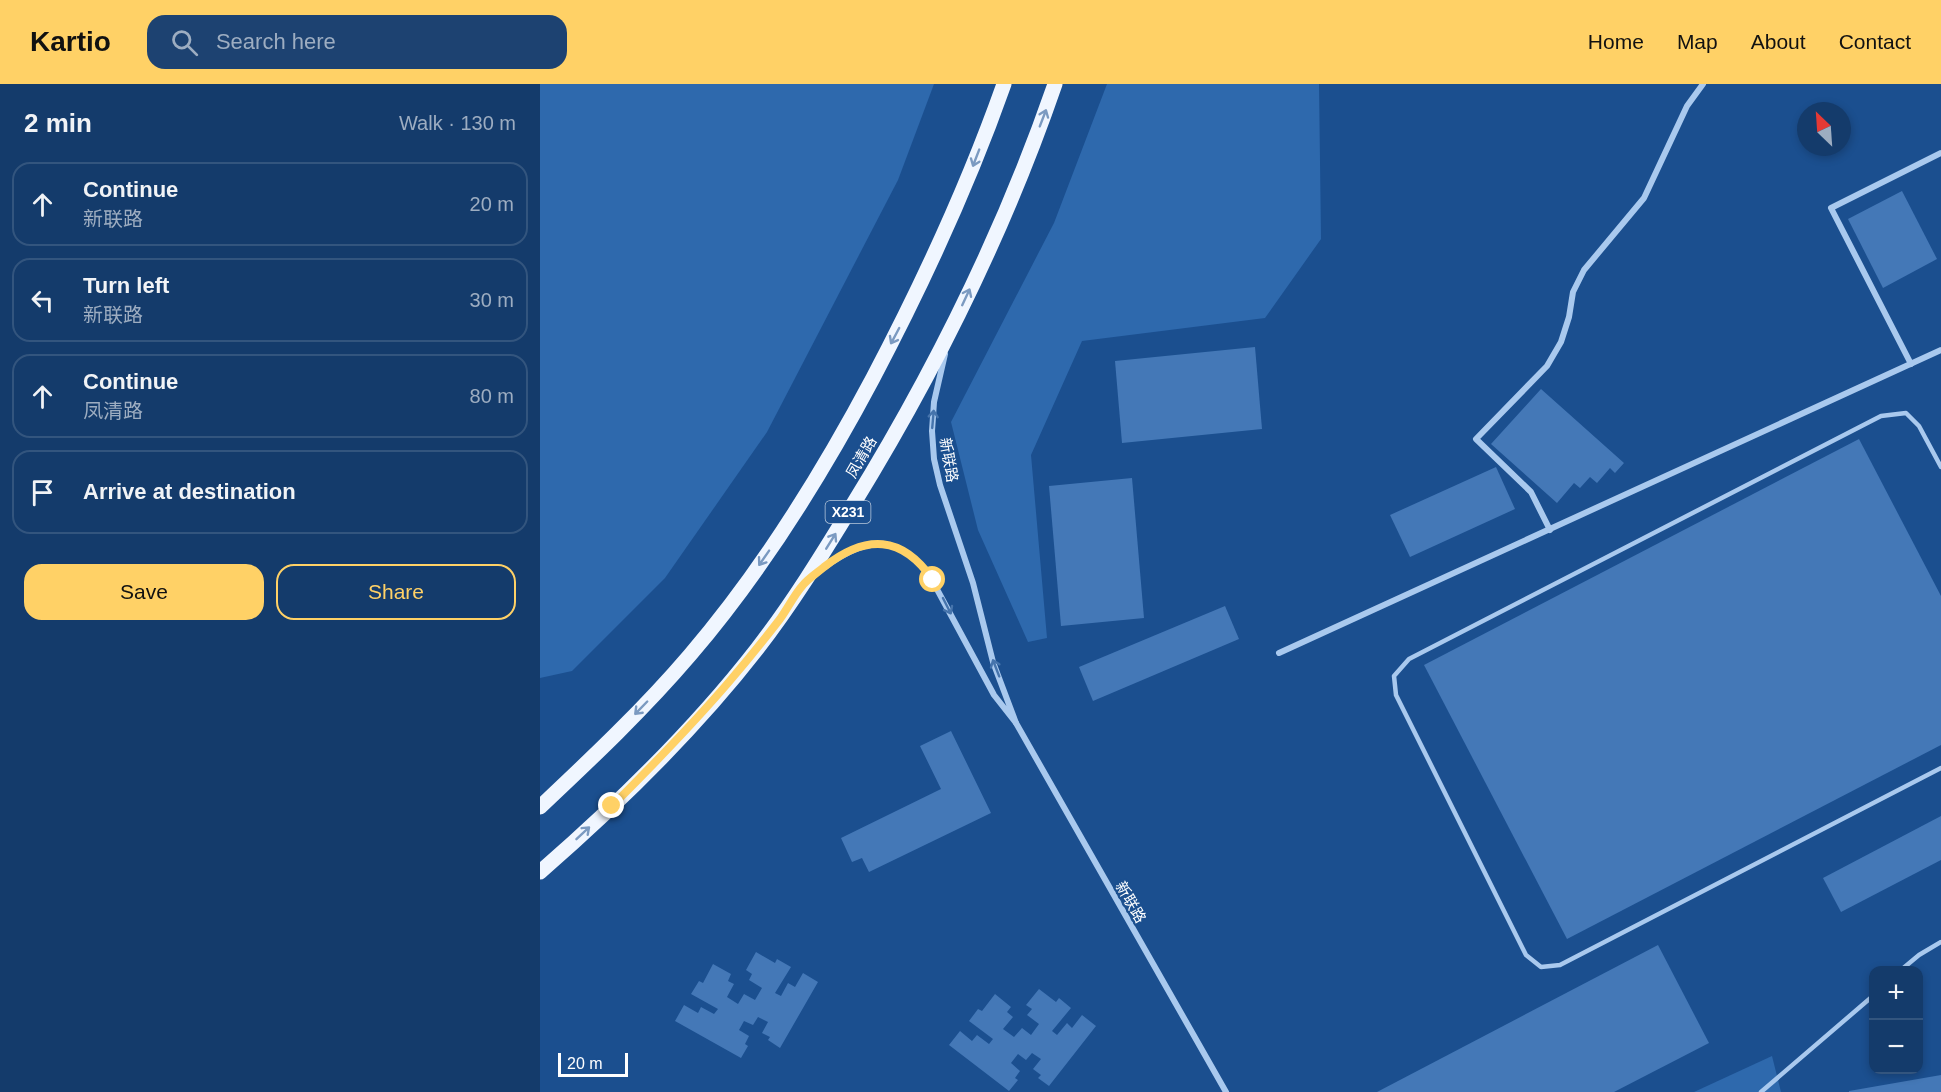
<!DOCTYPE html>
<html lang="en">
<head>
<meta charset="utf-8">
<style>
	body { margin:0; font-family:Arial,"Noto Sans SC",sans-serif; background:#1d4271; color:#f1f3f6 }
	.controls { position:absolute; right:18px; bottom:18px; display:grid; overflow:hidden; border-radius:12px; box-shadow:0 3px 9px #0003 }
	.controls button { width:54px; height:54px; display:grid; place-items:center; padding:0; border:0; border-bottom:2px solid #33557e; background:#143b6b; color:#f1f3f6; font:30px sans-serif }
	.compass { position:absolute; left:1257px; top:18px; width:54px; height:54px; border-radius:50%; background:#143b6b; box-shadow:0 3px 9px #0003; rotate:335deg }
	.scale { position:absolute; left:18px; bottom:15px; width:70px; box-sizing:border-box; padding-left:6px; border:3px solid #fff; border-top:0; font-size:16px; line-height:21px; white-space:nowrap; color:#fff; -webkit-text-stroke:4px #1b4f8f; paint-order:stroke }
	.stop { position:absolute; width:18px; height:18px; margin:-14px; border:4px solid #ffd166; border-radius:50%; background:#fff }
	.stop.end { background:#ffd166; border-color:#fff; box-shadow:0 2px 6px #0008 }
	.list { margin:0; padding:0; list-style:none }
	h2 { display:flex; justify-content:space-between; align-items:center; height:78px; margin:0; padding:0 24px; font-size:26px }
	h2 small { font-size:20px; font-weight:400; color:#9dadc1 }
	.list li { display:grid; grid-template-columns:39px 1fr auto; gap:18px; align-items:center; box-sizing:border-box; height:84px; margin:0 12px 12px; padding:0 12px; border:2px solid #33557e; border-radius:18px }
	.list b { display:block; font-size:22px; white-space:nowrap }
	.list p { margin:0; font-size:20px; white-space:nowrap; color:#9dadc1 }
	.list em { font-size:20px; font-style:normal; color:#9dadc1 }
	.actions { display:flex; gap:12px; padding:18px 24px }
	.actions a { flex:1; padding:14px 0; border:2px solid #ffd166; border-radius:18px; text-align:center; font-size:21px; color:#ffd166 }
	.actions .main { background:#ffd166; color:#111 }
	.icon { flex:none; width:33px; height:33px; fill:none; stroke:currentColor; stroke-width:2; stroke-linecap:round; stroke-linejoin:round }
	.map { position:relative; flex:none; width:1401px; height:1008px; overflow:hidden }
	header { display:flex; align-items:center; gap:36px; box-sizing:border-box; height:84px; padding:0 30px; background:#ffd166; color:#111 }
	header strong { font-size:28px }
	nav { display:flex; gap:33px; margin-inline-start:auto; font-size:21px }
	.search { width:420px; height:54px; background:#1d4271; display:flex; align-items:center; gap:15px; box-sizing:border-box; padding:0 21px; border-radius:18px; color:#9dadc1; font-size:22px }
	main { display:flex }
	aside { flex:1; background:#143b6b }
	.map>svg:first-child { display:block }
	.green { fill:#2e69ad }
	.building { fill:#4478b7 }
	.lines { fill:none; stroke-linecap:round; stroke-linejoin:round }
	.lane { stroke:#a9c9ee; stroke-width:4.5 }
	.street { stroke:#a9c9ee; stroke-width:6 }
	.primary { stroke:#f0f6ff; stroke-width:15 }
	.oneway { stroke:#7b9ac1 }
	.oneway2 { stroke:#4674ac }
	.route { stroke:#ffd166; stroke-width:8 }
	.labels { text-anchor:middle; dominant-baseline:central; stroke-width:4.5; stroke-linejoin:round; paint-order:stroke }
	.shield { fill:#1b4f8f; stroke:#bbcadd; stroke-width:1.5 }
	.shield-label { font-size:14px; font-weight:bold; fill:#fff }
	.street-label { font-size:15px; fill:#fff; stroke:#1b4f8f }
</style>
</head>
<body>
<header>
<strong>Kartio</strong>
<div class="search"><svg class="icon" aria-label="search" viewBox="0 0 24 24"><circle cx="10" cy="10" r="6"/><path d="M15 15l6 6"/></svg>Search here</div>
<nav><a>Home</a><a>Map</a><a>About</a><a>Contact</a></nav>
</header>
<main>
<aside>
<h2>2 min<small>Walk · 130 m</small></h2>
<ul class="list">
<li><svg class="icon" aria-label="ahead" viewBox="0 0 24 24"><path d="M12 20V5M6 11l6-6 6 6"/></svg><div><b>Continue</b><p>新联路</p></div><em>20 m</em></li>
<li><svg class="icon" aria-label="left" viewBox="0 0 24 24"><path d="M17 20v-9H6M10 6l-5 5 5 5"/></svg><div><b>Turn left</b><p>新联路</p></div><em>30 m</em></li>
<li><svg class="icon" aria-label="ahead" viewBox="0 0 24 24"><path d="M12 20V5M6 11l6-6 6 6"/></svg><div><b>Continue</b><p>凤清路</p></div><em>80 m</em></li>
<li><svg class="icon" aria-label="arrive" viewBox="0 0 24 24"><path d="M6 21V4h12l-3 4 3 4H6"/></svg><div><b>Arrive at destination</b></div></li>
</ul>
<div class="actions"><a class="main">Save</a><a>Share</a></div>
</aside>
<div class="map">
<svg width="1401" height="1008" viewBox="0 0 1401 1008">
	<rect width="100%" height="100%" fill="#1b4f8f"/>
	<!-- green -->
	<g class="green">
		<path d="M0,0H394L358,96L227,348L125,494L32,587L0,594Z"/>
		<path d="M567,0H779L781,155L725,234L542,257L491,371L507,554L488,558L438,446L411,338L514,139Z"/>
		<path d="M1232,972L1241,1008H1154Z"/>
	</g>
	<!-- building -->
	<g class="building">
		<path d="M1362,107L1397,175L1343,204L1308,135Z"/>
		<path d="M715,263L722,345L582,359L575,277Z"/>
		<path d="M1001,305L1084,379L1075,389L1070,384L1057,399L1050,393L1040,404L1034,399L1017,419L951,360Z"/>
		<path d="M1319,355L1401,512V661L1027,855L884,581Z"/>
		<path d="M956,383L975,425L870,473L850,431Z"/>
		<path d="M592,394L604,534L521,542L509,402Z"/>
		<path d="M685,522L699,555L553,617L539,583Z"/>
		<path d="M411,647L451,729L329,788L322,774L312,778L301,754L401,705L380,662Z"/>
		<path d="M1401,732V776L1301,828L1283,794Z"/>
		<path d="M1118,861L1169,959L1074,1008H837Z"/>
		<path d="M216,868L235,879L237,875L251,883L235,909L241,912L248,899L255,903L263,889L278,898L240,964L228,956L230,953L222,949L228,938L218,933L213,941L204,937L199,946L209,952L205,960L208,962L201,974L135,937L144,921L158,929L161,923L174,930L178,925L151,910L159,897L163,899L173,880L191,890L188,897L194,900L187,913L198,920L204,910L215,916L222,904L209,896L212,890L206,886Z"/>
		<path d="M499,905L516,918L519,914L531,924L512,947L517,951L527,939L532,944L542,931L556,942L509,1002L498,994L501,991L493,985L501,975L492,969L486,976L478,970L471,979L480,987L475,994L478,996L469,1007L409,961L420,947L432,957L437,951L449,960L453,955L429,937L438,925L442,927L455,910L471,923L467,928L473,933L463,945L474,953L482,944L491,951L499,940L487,931L492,925L486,921Z"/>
		<path d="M1401,991V1008H1309V1007Z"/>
	</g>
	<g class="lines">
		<!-- lane -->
		<g class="lane">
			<path d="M1401,383L1379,342L1366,329L1341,332L869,575L854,592L856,611L986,871L1001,883L1020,881L1401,684"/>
			<path d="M1361,886L1379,871L1401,858"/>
			<path d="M1221,1008L1334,911"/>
		</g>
		<!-- street -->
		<g class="street">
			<path d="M1371,280L1291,124L1401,69"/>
			<path d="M1010,446L991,408L936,355L1007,282L1021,258L1029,233L1033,208L1044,186L1104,114L1147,22L1163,0"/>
			<path d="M276,490C320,455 357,444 392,496L454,611L476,639L453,578L433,499L400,401L394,375L392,347L394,318L405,270"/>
			<path d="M739,569L1401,266"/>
			<path d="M476,639L686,1008"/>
		</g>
		<!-- primary -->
		<g class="primary">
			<path d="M0,723C52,674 104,625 150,571C222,487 281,392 333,294C383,199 428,102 464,0"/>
			<path d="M0,788C77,721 154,646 217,565C252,520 282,471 312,422C394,289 464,148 515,0"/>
		</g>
	</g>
	<!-- one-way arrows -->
	<defs><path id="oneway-shaft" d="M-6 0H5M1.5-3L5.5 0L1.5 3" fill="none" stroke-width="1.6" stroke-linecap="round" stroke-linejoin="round" transform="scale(1.5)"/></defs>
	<g class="oneway">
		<use href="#oneway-shaft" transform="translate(503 34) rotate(-69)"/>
		<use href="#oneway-shaft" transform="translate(436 74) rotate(111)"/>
		<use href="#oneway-shaft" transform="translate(426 213) rotate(-65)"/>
		<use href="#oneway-shaft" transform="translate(355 252) rotate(118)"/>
		<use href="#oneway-shaft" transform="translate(291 457) rotate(-58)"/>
		<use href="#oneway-shaft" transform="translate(224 474) rotate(125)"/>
		<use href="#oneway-shaft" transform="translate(101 624) rotate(134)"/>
		<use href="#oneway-shaft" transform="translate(43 749) rotate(-43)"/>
	</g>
	<g class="oneway2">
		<use href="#oneway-shaft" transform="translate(393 335) rotate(-85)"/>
		<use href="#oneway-shaft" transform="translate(407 522) rotate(63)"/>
		<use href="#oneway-shaft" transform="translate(456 584) rotate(-111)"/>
	</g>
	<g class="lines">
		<!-- route -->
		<path class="route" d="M72,722C112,682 151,642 188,599C206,578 223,557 240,535C248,524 254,511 263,501C269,494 277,489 284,483C326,450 362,451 393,496"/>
	</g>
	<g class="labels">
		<!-- shield labels -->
		<rect class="shield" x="285.5" y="417" width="45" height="22" rx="4.5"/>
		<g class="shield-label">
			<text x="308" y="428">X231</text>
		</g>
		<!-- street labels -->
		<g class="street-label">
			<text transform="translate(321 373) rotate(-60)">凤清路</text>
			<text transform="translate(409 376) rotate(80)">新联路</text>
			<text transform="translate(591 818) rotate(60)">新联路</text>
		</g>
	</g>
</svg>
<div class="controls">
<button>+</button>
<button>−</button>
</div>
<svg class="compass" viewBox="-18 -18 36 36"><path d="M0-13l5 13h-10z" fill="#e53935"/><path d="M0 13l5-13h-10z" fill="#9dadc1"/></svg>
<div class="scale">20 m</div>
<div class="stop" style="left:393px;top:496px"></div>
<div class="stop end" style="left:72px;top:722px"></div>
</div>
</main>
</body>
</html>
